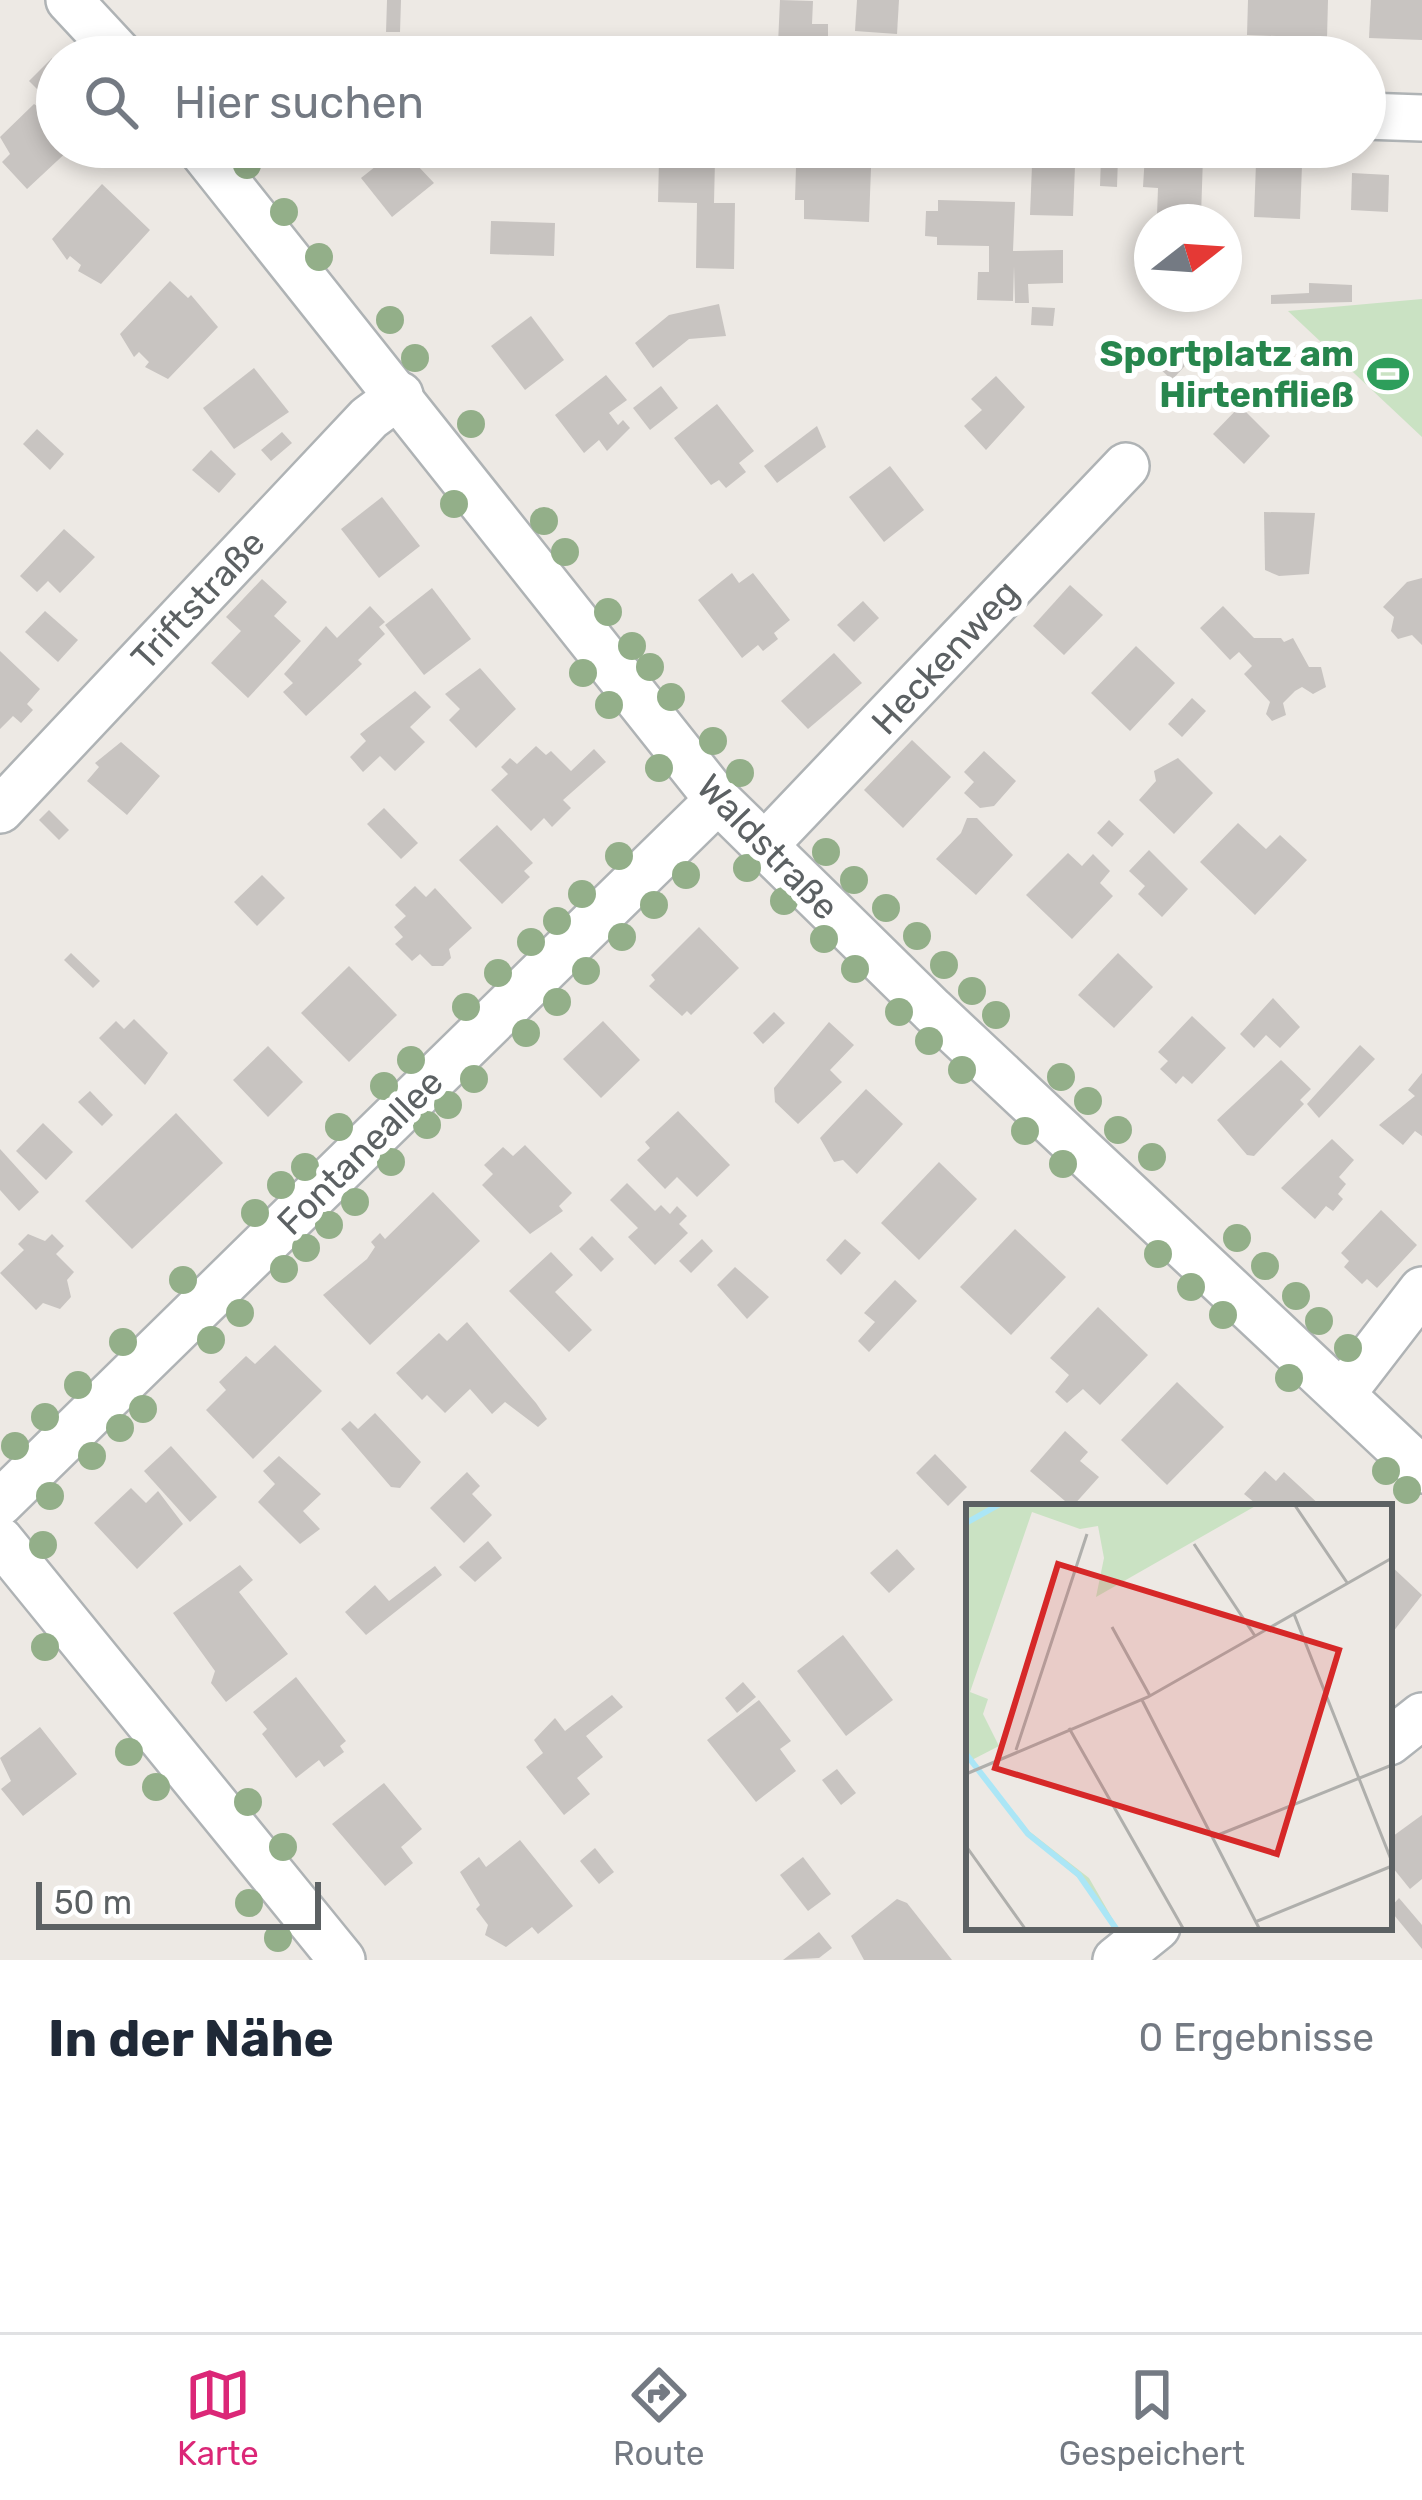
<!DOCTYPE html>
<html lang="de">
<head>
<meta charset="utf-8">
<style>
	body { margin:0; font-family:Rubik,sans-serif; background:#f2f2f3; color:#1f2937 }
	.compass { position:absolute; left:1134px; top:204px; width:108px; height:108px; border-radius:50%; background:#fff; box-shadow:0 6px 18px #0003; rotate:73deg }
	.scale { position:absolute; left:36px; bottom:30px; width:285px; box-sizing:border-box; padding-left:12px; border:6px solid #5c6163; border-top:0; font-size:33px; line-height:42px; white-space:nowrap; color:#5c6163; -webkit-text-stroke:9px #fff; paint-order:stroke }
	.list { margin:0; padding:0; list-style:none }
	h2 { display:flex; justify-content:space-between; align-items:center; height:156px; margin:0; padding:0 48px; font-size:51px }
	h2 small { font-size:39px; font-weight:400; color:#747a83 }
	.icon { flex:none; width:66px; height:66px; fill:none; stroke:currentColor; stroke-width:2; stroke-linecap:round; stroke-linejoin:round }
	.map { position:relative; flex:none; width:1422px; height:1960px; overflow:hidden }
	.search { position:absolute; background:#fff; box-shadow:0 6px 18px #0003; left:36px; right:36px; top:36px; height:132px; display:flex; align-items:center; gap:30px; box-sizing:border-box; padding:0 42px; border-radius:66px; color:#747a83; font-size:45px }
	.sheet { height:372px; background:#fff }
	nav { display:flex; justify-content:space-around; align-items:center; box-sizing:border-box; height:168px; border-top:3px solid #e0e1e3; background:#fff; font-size:33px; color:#747a83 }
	nav a { display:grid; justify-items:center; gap:6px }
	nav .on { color:#db2777 }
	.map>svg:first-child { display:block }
	.green { fill:#cae2c3 }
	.building { fill:#c8c4c1 }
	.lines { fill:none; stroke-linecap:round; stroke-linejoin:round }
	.minor-casing { stroke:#afb3b5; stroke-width:50 }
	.minor { stroke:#fff; stroke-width:45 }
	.tree { fill:#93af89 }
	.labels { text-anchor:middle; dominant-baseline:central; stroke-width:12; stroke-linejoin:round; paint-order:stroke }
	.leisure-label { font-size:36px; font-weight:bold; fill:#27864d; stroke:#fff; text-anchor:end }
	.street-label { font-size:36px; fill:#5c6163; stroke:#fff }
	.inset-river { fill:none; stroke:#abe6f6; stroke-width:6 }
	.inset-road { fill:none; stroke:#afafac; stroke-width:3 }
	.view { fill:#d62828; fill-opacity:0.15; stroke:#d62828; stroke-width:6 }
	.inset-edge { fill:none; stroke:#5c6163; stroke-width:6 }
</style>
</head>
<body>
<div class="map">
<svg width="1422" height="1960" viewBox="0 0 1422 1960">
	<rect width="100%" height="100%" fill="#ede9e4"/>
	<!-- green -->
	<path class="green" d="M1422,299V437L1288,311Z"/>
	<!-- building -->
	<g class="building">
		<path d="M387,0H401L400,32H386Z"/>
		<path d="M780,0L813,1L812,24H828V46L778,44Z"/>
		<path d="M857,0H899L897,34L855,31Z"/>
		<path d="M1248,0H1328L1327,38L1247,35Z"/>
		<path d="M1371,0H1422V40L1369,38Z"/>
		<path d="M52,58L57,77L41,93L29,81Z"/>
		<path d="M34,104L57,120V147H72L27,189L2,162L10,154L0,137Z"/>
		<path d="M400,147L434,183L392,217L361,178Z"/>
		<path d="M1145,154L1203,157L1201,216L1157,215L1158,188L1143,187Z"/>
		<path d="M1101,158H1118L1117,187L1100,186Z"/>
		<path d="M659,159L715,160L714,203H735L734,269L696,268L697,203L658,202Z"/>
		<path d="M1256,163L1302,165L1300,219L1254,217Z"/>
		<path d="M1032,165L1075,166L1073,216L1030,215Z"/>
		<path d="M796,166L871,168L869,222L804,219V200H795Z"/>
		<path d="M1352,173L1389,175L1388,212L1351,210Z"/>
		<path d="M102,184L150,230L101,284L78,271L81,265L70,256L67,260L52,239Z"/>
		<path d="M938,200L1015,202L1013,251L1063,250V283L1028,284L1029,303H1015L1014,266L1013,301L977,300L978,272H989V246L937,245V237L925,236L926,211H938Z"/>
		<path d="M491,221L555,223L554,256L490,254Z"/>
		<path d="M170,281L188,298L191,295L218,327L168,379L145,367L149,362L139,352L134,357L120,334Z"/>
		<path d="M1309,283L1352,285V302L1271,304V295L1309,293Z"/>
		<path d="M719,304L726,336L689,339L653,368L635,343L669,315Z"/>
		<path d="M1032,307L1055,308L1053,326L1031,325Z"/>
		<path d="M531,316L564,360L525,390L491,346Z"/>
		<path d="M1180,342L1195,355L1172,380L1157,366Z"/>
		<path d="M254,368L289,412L234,449L203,408Z"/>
		<path d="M606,375L627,400L609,413L618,425L623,420L630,428L607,451L599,440L584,453L555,415Z"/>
		<path d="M996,376L1025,407L986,450L964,426L982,410L971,399Z"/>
		<path d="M661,386L678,408L650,430L633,408Z"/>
		<path d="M717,404L754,451L739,463L746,472L726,488L719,480L711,485L674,438Z"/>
		<path d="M1240,406L1270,436L1244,464L1213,434Z"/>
		<path d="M817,426L826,447L777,483L764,466Z"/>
		<path d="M37,429L64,454L50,470L23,444Z"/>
		<path d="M282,432L292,443L271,461L261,450Z"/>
		<path d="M211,450L236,474L219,493L192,470Z"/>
		<path d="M890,466L924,510L884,542L849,497Z"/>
		<path d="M382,497L420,546L379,578L341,529Z"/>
		<path d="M1264,512L1315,513L1309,574L1279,576L1265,570Z"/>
		<path d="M64,529L95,557L60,593L48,581L37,592L20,576Z"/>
		<path d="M732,573L739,583L753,573L790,620L774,633L778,639L763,651L758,645L742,658L698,600Z"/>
		<path d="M1422,578V645L1412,635L1398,639L1391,631L1394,617L1383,607L1407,582Z"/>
		<path d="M262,579L287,602L274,616L301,641L248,698L211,663L241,631L226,617Z"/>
		<path d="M1070,585L1103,615L1064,655L1033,626Z"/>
		<path d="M432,588L471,639L424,675L385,625Z"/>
		<path d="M863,601L879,618L854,642L837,625Z"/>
		<path d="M370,606L385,622L379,627L385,634L358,660L362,664L306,716L283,692L293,683L284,674L326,626L337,638Z"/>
		<path d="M1223,606L1254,638H1281L1284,642L1293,638L1309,667H1321L1326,687L1313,694L1302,687L1295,691L1283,703L1286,715L1272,721L1266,714L1270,702L1244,674L1252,666L1239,652L1230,660L1200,628Z"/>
		<path d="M45,611L78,640L58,662L25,632Z"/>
		<path d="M1136,646L1175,683L1130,731L1091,693Z"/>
		<path d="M0,651L40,689L27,704L33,710L21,723L13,716L0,729Z"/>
		<path d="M834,653L862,683L808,729L781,701Z"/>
		<path d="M480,668L516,709L476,748L449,720L460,709L445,694Z"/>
		<path d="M415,691L431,707L410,727L425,742L395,771L380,756L363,772L350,757L366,741L360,734Z"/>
		<path d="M1192,698L1206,711L1182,737L1168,724Z"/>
		<path d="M912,740L951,777L903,828L864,790Z"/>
		<path d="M121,742L160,776L127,815L87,781L99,767L95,763Z"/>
		<path d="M536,746L546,755L551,751L571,771L594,749L606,762L563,800L571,808L552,827L544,818L531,831L491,790L508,774L501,767L510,758L517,764Z"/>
		<path d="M984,751L1016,781L994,806L980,808L964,793L974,782L964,772Z"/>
		<path d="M1178,758L1213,793L1174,834L1139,800L1156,781L1154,771Z"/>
		<path d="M384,808L418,843L401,859L367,824Z"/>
		<path d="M49,810L69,830L59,840L39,820Z"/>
		<path d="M967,818H977L1013,855L976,895L936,859L961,833Z"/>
		<path d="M1109,820L1124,834L1112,847L1097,833Z"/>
		<path d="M1238,823L1266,849L1280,835L1307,860L1255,915L1200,862Z"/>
		<path d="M497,825L533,863L524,871L530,877L502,904L459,860Z"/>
		<path d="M1149,850L1188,889L1162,917L1138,894L1145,886L1129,871Z"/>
		<path d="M1068,853L1082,866L1093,854L1110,871L1100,883L1113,896L1072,939L1026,895Z"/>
		<path d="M262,875L285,898L257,926L234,902Z"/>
		<path d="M415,886L426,897L435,888L472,928L449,949L451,958L443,966H432L420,954L412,961L395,944L403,937L394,927L406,916L395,905Z"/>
		<path d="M699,927L739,968L691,1015L687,1011L682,1016L649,986L655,980L651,975Z"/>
		<path d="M71,953L100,981L93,988L64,960Z"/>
		<path d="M1118,953L1153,987L1114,1028L1078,995Z"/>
		<path d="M349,966L397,1015L349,1062L301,1013Z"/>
		<path d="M1273,998L1300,1027L1280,1048L1266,1035L1254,1048L1240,1034Z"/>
		<path d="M774,1012L785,1023L763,1044L753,1033Z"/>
		<path d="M1192,1016L1226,1048L1192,1084L1183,1076L1176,1084L1160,1069L1168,1061L1158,1052Z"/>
		<path d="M134,1019L168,1053L145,1085L99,1038L116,1021L124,1029Z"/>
		<path d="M603,1021L640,1060L601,1098L563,1059Z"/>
		<path d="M829,1022L854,1045L830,1070L842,1082L798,1124L775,1102L774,1088Z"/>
		<path d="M1360,1045L1375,1059L1319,1118L1307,1104Z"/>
		<path d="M268,1046L303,1082L268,1117L233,1080Z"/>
		<path d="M1281,1060L1311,1089L1300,1100L1304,1104L1254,1156L1247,1155L1217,1120Z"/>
		<path d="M1422,1073V1136L1415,1131L1403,1145L1379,1125L1415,1096L1408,1090Z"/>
		<path d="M866,1089L903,1124L857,1174L843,1160L834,1162L820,1138Z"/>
		<path d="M90,1091L113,1115L102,1126L78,1102Z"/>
		<path d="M678,1111L730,1165L697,1197L677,1177L665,1189L637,1160L650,1148L645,1142Z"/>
		<path d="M176,1113L223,1163L132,1249L85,1201Z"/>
		<path d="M43,1123L73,1152L46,1180L16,1151Z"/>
		<path d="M1332,1139L1354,1160L1339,1177L1346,1184L1338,1194L1343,1199L1333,1211L1326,1206L1315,1219L1281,1188Z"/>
		<path d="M525,1145L572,1193L559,1206L563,1211L530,1234L482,1185L493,1174L484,1165L503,1147L513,1156Z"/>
		<path d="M0,1149L39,1192L19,1211L0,1190Z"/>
		<path d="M939,1162L977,1199L919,1260L881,1223Z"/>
		<path d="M627,1183L655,1211L661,1205L670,1214L677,1206L687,1216L679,1224L688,1233L655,1265L628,1237L638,1228L610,1200Z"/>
		<path d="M433,1192L480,1241L370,1345L323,1295L367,1259L375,1247L371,1242L380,1233L385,1239Z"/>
		<path d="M1381,1210L1417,1245L1377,1288L1367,1279L1362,1284L1344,1267L1349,1261L1341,1253Z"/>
		<path d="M1015,1229L1066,1277L1011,1335L960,1287Z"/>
		<path d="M28,1234L45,1241L52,1234L64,1246L56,1254L74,1272L67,1280L71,1297L60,1309L43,1303L36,1310L0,1273L24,1250L18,1244Z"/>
		<path d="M592,1236L614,1259L601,1272L579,1249Z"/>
		<path d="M702,1239L713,1251L691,1273L679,1261Z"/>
		<path d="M845,1239L861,1253L841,1275L826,1260Z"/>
		<path d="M551,1252L573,1275L555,1292L592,1330L569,1352L509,1291Z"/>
		<path d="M735,1267L769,1297L747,1319L717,1285Z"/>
		<path d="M895,1280L917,1301L869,1352L858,1341L875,1322L864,1313Z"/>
		<path d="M1098,1307L1148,1355L1100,1405L1083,1389L1067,1403L1055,1392L1069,1375L1050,1358Z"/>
		<path d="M467,1322L536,1403L547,1419L538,1427L505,1402L492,1414L470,1389L445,1413L427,1395L422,1400L396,1373L439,1333L447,1341Z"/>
		<path d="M275,1345L322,1391L253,1459L206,1410L226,1390L219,1382L246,1356L255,1364Z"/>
		<path d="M1177,1382L1224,1427L1167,1485L1121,1440Z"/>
		<path d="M375,1413L421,1462L400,1488L391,1487L341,1429L350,1421L358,1429Z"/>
		<path d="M1065,1431L1088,1452L1080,1461L1099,1477L1072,1507L1030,1471Z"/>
		<path d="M171,1446L217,1497L190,1522L144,1471Z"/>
		<path d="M935,1454L967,1487L948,1506L916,1473Z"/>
		<path d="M279,1456L321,1494L303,1511L320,1529L300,1544L258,1502L275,1484L263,1471Z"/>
		<path d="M1265,1471L1276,1481L1284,1472L1322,1507H1251L1255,1503L1244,1494Z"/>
		<path d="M467,1472L480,1486L472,1494L492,1515L464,1543L430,1508Z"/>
		<path d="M131,1488L146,1503L158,1491L183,1524L137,1569L94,1523Z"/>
		<path d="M488,1541L502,1558L475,1582L459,1567Z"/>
		<path d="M897,1549L915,1569L889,1593L870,1573Z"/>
		<path d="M1389,1564L1422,1595L1389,1637Z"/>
		<path d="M240,1565L253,1580L239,1592L288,1654L226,1702L211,1683L215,1671L173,1613Z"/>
		<path d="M435,1566L442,1575L366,1635L345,1612L375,1585L389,1601Z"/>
		<path d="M843,1635L893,1700L846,1736L797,1671Z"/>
		<path d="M296,1677L346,1741L340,1746L344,1752L324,1767L319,1760L296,1778L262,1734L267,1729L253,1712Z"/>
		<path d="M743,1682L756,1697L737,1713L725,1698Z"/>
		<path d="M612,1695L623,1707L586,1736L603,1757L577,1778L590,1794L564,1815L526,1767L543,1753L534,1740L555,1718L565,1731Z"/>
		<path d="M759,1700L791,1741L780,1749L796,1771L756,1802L707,1740Z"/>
		<path d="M40,1727L77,1774L23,1816L1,1789L11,1781L0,1758Z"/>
		<path d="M837,1769L856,1793L841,1805L822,1780Z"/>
		<path d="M384,1783L422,1829L401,1847L413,1863L385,1886L332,1824Z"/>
		<path d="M1422,1815V1879L1410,1889L1389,1863V1839Z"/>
		<path d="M520,1840L573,1906L538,1934L532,1927L506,1947L485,1935L488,1925L476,1909L480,1905L460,1872L479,1857L486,1867Z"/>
		<path d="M595,1848L614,1872L599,1884L580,1861Z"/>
		<path d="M803,1857L831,1894L808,1911L780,1875Z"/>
		<path d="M1399,1898L1422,1925V1949L1389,1909Z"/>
		<path d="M897,1899L907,1903L952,1960H864L851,1936Z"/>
		<path d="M819,1932L832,1948L819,1958L783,1960Z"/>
	</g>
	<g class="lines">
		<!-- minor casing -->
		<g class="minor-casing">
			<g id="minor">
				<path d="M69,0L122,57"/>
				<path d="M1365,116L1422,118"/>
				<path d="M199,147L718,800L932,1010L1422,1470"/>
				<path d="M0,810L369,418L400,395"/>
				<path d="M763,847L1126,466"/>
				<path d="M1342,1394L1422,1290"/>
				<path d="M0,1503L718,800"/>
				<path d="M0,1540L342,1960"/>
				<path d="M1389,1742L1422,1716"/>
				<path d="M1116,1960L1157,1927"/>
			</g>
		</g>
		<!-- minor -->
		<use href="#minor" class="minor"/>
	</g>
	<!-- trees -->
	<g class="tree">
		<circle cx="247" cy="165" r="14"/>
		<circle cx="284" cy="212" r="14"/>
		<circle cx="319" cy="257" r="14"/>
		<circle cx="390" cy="320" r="14"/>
		<circle cx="415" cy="358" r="14"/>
		<circle cx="471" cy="424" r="14"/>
		<circle cx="454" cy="504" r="14"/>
		<circle cx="544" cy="521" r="14"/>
		<circle cx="565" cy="552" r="14"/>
		<circle cx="608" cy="612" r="14"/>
		<circle cx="632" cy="646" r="14"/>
		<circle cx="650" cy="667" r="14"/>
		<circle cx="583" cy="673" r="14"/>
		<circle cx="671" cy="697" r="14"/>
		<circle cx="609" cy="705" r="14"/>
		<circle cx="713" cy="741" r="14"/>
		<circle cx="659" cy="768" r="14"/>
		<circle cx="740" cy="773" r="14"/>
		<circle cx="826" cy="852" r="14"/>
		<circle cx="619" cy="856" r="14"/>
		<circle cx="747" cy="868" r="14"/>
		<circle cx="686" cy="875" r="14"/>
		<circle cx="854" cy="880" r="14"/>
		<circle cx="582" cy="894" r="14"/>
		<circle cx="784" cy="901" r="14"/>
		<circle cx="654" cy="905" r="14"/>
		<circle cx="886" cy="908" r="14"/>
		<circle cx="557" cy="921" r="14"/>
		<circle cx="917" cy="936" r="14"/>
		<circle cx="622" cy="937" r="14"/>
		<circle cx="824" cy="939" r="14"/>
		<circle cx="531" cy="942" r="14"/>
		<circle cx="944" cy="965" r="14"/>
		<circle cx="855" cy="969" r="14"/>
		<circle cx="586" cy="971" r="14"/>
		<circle cx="498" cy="973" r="14"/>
		<circle cx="972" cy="991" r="14"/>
		<circle cx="557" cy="1002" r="14"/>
		<circle cx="466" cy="1007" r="14"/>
		<circle cx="899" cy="1012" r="14"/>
		<circle cx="996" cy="1015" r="14"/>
		<circle cx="526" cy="1033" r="14"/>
		<circle cx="929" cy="1041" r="14"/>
		<circle cx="411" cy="1060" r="14"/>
		<circle cx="962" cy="1070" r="14"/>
		<circle cx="1061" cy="1077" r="14"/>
		<circle cx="474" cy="1079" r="14"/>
		<circle cx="384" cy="1086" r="14"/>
		<circle cx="1088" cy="1101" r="14"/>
		<circle cx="448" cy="1105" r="14"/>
		<circle cx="427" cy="1125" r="14"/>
		<circle cx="339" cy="1127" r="14"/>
		<circle cx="1118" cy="1130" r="14"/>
		<circle cx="1025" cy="1131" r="14"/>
		<circle cx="1152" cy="1157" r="14"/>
		<circle cx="391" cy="1162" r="14"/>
		<circle cx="1063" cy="1164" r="14"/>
		<circle cx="305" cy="1167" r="14"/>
		<circle cx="281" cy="1185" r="14"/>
		<circle cx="355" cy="1202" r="14"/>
		<circle cx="255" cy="1213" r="14"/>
		<circle cx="329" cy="1225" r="14"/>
		<circle cx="1237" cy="1238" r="14"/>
		<circle cx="306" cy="1248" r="14"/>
		<circle cx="1158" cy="1254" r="14"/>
		<circle cx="1265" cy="1266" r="14"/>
		<circle cx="284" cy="1269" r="14"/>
		<circle cx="183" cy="1280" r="14"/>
		<circle cx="1191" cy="1287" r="14"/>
		<circle cx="1296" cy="1296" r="14"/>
		<circle cx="240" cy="1313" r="14"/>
		<circle cx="1223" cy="1315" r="14"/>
		<circle cx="1319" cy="1321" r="14"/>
		<circle cx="211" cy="1340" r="14"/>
		<circle cx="123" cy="1342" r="14"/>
		<circle cx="1348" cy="1348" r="14"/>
		<circle cx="1289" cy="1378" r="14"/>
		<circle cx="78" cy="1385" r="14"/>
		<circle cx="143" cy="1409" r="14"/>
		<circle cx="45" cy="1417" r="14"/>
		<circle cx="120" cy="1428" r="14"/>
		<circle cx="15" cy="1446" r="14"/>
		<circle cx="92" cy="1456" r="14"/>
		<circle cx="1386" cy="1471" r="14"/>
		<circle cx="1407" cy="1490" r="14"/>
		<circle cx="50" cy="1496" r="14"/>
		<circle cx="43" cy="1545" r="14"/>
		<circle cx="45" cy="1647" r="14"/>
		<circle cx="129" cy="1752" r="14"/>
		<circle cx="156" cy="1787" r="14"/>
		<circle cx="248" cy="1802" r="14"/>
		<circle cx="283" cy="1847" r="14"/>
		<circle cx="249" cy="1903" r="14"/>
		<circle cx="278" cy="1938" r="14"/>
	</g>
	<!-- icons -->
	<defs>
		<g id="stadium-bare" transform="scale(3.24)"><path d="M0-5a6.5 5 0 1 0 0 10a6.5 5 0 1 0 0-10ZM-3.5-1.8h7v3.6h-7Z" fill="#2e9e5b" stroke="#fff" stroke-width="2.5" paint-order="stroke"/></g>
	</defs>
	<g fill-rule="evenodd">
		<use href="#stadium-bare" x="1388" y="374"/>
	</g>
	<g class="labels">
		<!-- leisure labels -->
		<g class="leisure-label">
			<text x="1354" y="353">Sportplatz am<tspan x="1354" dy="41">Hirtenfließ</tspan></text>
		</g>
		<!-- street labels -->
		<g class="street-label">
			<text transform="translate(198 600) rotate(-47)">Triftstraße</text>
			<text transform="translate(945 657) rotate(-47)">Heckenweg</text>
			<text transform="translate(768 847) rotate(46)">Waldstraße</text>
			<text transform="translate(360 1152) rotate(-45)">Fontaneallee</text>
		</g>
	</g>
	<!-- overview -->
	<g transform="translate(966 1504)">
		<rect width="426" height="426" fill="#ede9e4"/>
		<path d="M0,0H293L130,93L138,54L132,22L114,25L66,8L4,188L22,195L17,210L33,242L0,259ZM16,270L63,327L123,374L153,426L117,378L59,329Z" fill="#cae2c3"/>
		<path class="inset-river" d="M0,19L34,0M0,250L62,330L113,371L151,426"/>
		<path class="inset-road" d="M328,0L382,80M228,40L289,132M328,110L426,358M146,123L184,192M176,196L294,426M103,224L218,426M50,246L121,30M0,270L182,193L426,54M247,333L426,261M0,342L60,426M289,418L426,362"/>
		<path class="view" d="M92,60L373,146L311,350L29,264Z"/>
		<rect width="426" height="426" class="inset-edge"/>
	</g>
</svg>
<svg class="compass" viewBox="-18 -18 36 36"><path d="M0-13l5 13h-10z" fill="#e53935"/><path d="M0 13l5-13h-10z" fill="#747a83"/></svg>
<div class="scale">50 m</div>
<div class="search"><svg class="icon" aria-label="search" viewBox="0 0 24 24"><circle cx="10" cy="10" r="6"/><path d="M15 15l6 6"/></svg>Hier suchen</div>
</div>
<section class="sheet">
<h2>In der Nähe<small>0 Ergebnisse</small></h2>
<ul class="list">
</ul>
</section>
<nav>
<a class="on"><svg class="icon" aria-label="map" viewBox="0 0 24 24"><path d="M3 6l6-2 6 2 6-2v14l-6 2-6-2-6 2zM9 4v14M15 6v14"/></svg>Karte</a>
<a><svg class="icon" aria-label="directions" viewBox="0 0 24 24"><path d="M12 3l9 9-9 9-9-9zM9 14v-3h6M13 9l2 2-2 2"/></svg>Route</a>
<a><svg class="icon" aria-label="saved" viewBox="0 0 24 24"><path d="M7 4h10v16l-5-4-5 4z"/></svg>Gespeichert</a>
</nav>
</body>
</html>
